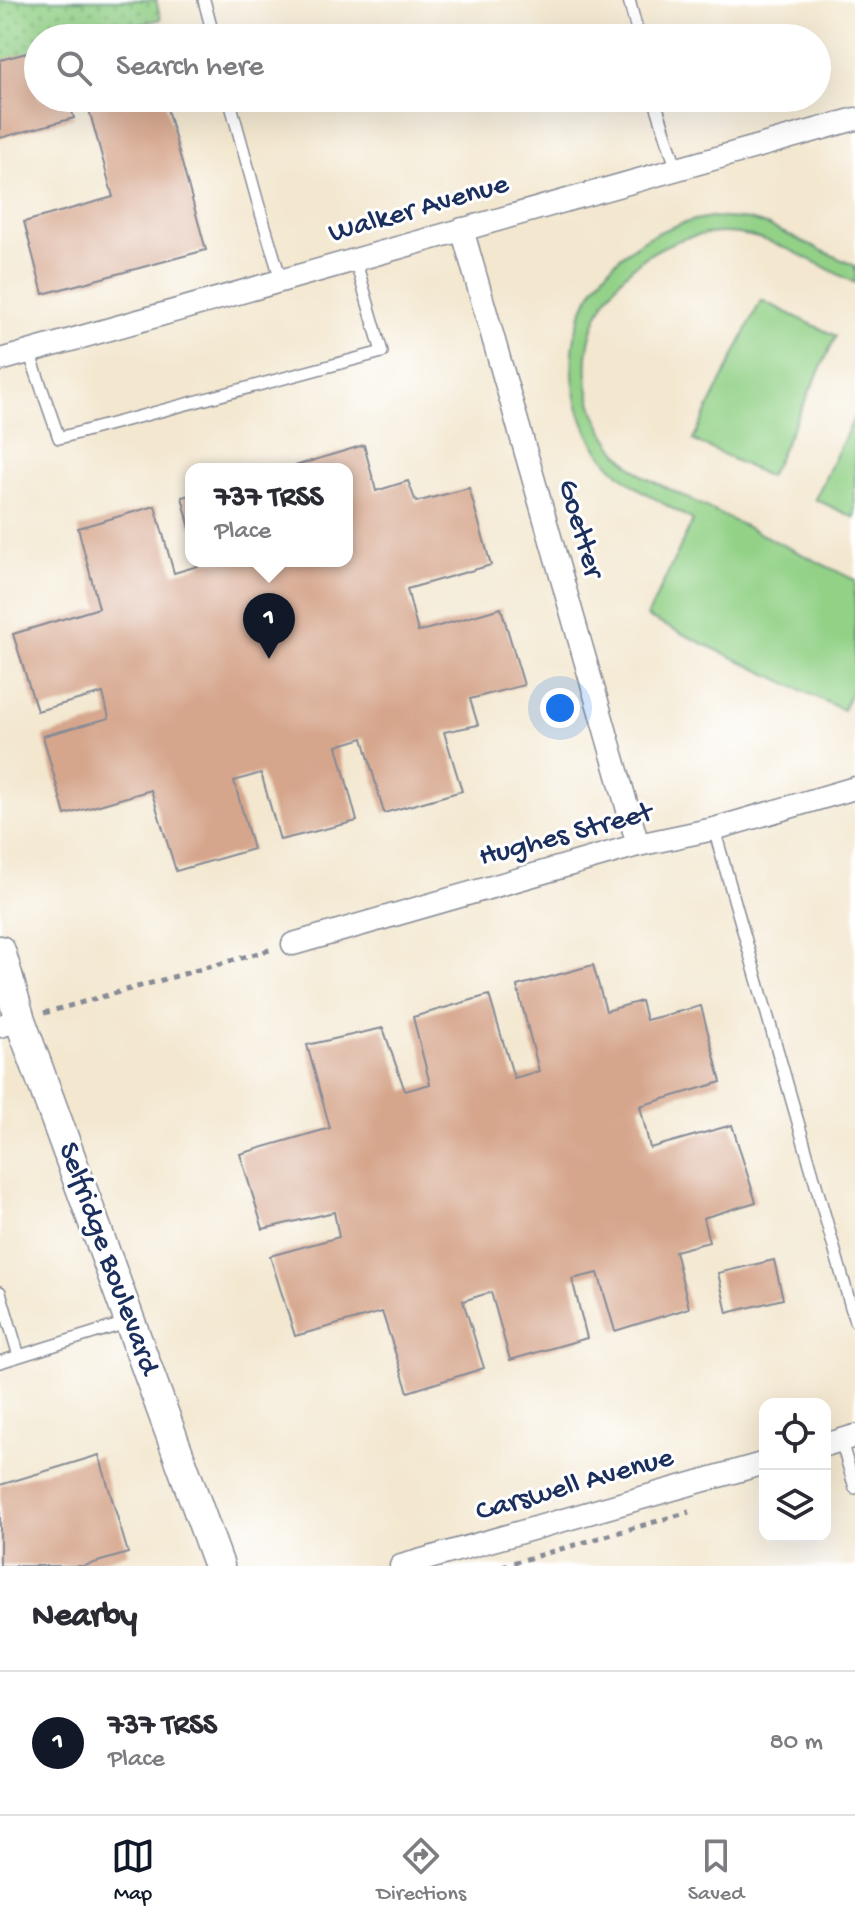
<!DOCTYPE html>
<html lang="en">
<head>
<meta charset="utf-8">
<style>
	body { margin:0; font-family:"Gochi Hand",sans-serif; background:#f2f2f3; color:#2b2b33 }
	.controls { position:absolute; right:24px; bottom:24px; display:grid; overflow:hidden; border-radius:16px; box-shadow:0 8px 32px #0002 }
	.controls button { width:72px; height:72px; display:grid; place-items:center; padding:0; border:0; border-bottom:2px solid #e1e1e2; background:#fff; color:#2b2b33; font:40px sans-serif }
	.you { position:absolute; left:560px; top:708px; width:28px; height:28px; margin:-20px; border:6px solid #fff; border-radius:50%; background:#1a73e8; box-shadow:0 0 0 12px #1a73e833 }
	.badge { display:grid; place-items:center; width:52px; height:52px; border-radius:50%; background:#111827; color:#fff; font-size:26px; font-weight:700 }
	.pin { position:absolute; translate:-50% -66px; filter:drop-shadow(0 2px 4px #0008) }
	.pin::after { content:''; position:absolute; top:42px; width:28px; height:24px; background:inherit; clip-path:polygon(0 0,100% 0,50% 100%) }
	.popup { position:absolute; left:185px; top:463px; width:168px; height:104px; box-sizing:border-box; display:grid; place-content:center; border-radius:16px; background:#fff; filter:drop-shadow(0 2px 6px #0005); font-size:26px; white-space:nowrap; color:#7c7c81 }
	.popup b { font-size:30px; color:#2b2b33 }
	.popup::after { content:''; position:absolute; left:50%; top:100%; margin-left:-16px; border:16px solid transparent; border-top-color:#fff }
	.list { margin:0; padding:0; list-style:none }
	h2 { display:flex; justify-content:space-between; align-items:center; height:104px; margin:0; padding:0 32px; font-size:34px }
	h2 small { font-size:26px; font-weight:400; color:#7c7c81 }
	.list li { display:grid; grid-template-columns:52px 1fr auto; gap:24px; align-items:center; box-sizing:border-box; height:144px; padding:0 32px; border-top:2px solid #e1e1e2 }
	.list b { display:block; font-size:30px; white-space:nowrap }
	.list p { margin:0; font-size:26px; white-space:nowrap; color:#7c7c81 }
	.list em { font-size:26px; font-style:normal; color:#7c7c81 }
	.icon { flex:none; width:44px; height:44px; fill:none; stroke:currentColor; stroke-width:2; stroke-linecap:round; stroke-linejoin:round }
	.map { position:relative; flex:none; width:855px; height:1566px; overflow:hidden }
	.search { position:absolute; background:#fff; box-shadow:0 8px 32px #0002; left:24px; right:24px; top:24px; height:88px; display:flex; align-items:center; gap:20px; box-sizing:border-box; padding:0 28px; border-radius:44px; color:#7c7c81; font-size:30px }
	.sheet { height:248px; background:#fff }
	nav { display:flex; justify-content:space-around; align-items:center; box-sizing:border-box; height:112px; border-top:2px solid #e1e1e2; background:#fff; font-size:22px; color:#7c7c81 }
	nav a { display:grid; justify-items:center; gap:4px }
	nav .on { color:#111827 }
	.map>svg:first-child { display:block }
	.grass { fill:url(#grass-dots); stroke:#578072; stroke-width:2 }
	.pitch { fill:#93d187; stroke:#578072; stroke-width:2 }
	.building { fill:#d6a68c }
	.lines { fill:none; stroke-linecap:round; stroke-linejoin:round }
	.lane-casing { stroke:#878b96; stroke-width:14 }
	.street-casing { stroke:#878b96; stroke-width:25 }
	.secondary-casing { stroke:#878b96; stroke-width:33 }
	.path { stroke:#878b96; stroke-width:5; stroke-dasharray:6 6; stroke-linecap:butt }
	.lane { stroke:#fff; stroke-width:11 }
	.street { stroke:#fff; stroke-width:22 }
	.secondary { stroke:#fff; stroke-width:30 }
	.labels { text-anchor:middle; dominant-baseline:central; stroke-width:6; stroke-linejoin:round; paint-order:stroke }
	.street-label { font-size:30px; fill:#1b2f5e; stroke:#fff }
</style>
</head>
<body>
<div class="map">
<svg width="855" height="1566" viewBox="0 0 855 1566">
	<defs>
		<pattern id="grass-dots" width="8" height="8" patternUnits="userSpaceOnUse" patternTransform="scale(2)"><rect width="8" height="8" fill="#93d187"/><path d="M2 2h.1M6 6h.1" fill="none" stroke="#77aa72" stroke-width="1.8" stroke-linecap="round"/></pattern>
	</defs>
	<rect width="100%" height="100%" fill="#fff"/>
	<filter id="ink" filterUnits="userSpaceOnUse"><feTurbulence type="fractalNoise" baseFrequency=".0125" numOctaves="2"/><feDisplacementMap in="SourceGraphic" scale="16" xChannelSelector="R" yChannelSelector="G"/><feConvolveMatrix kernelMatrix="1 2 1 2 8 2 1 2 1" color-interpolation-filters="sRGB"/></filter>
	<filter id="wash" filterUnits="userSpaceOnUse"><feTurbulence type="fractalNoise" baseFrequency=".006" numOctaves="4" result="noise"/><feDisplacementMap in="SourceGraphic" scale="32" xChannelSelector="R" yChannelSelector="G"/><feGaussianBlur stdDeviation="1.8" result="paint"/><feColorMatrix in="noise" values="0 0 0 0 0 0 0 0 0 0 0 0 0 0 0 0 0 1.4 0 .05"/><feComposite in="paint" operator="in"/></filter>
	<g filter="url(#wash)">
		<rect width="100%" height="100%" fill="#f3e7cf"/>
		<!-- grass -->
		<path class="grass" d="M0,0H156L161,19L88,38H38V51L0,61Z"/>
		<!-- pitch -->
		<g class="pitch">
			<path d="M711,217L750,220L769,226L855,266V283C816,264 769,233 725,233C620,232 550,346 607,437C616,453 630,466 644,477L855,580V684L843,710L647,617L693,520C658,500 625,486 600,453C587,435 579,414 575,392C559,299 622,230 711,217Z"/>
			<path d="M761,300L836,336L769,477L693,440Z"/>
			<path d="M855,416V518L815,499Z"/>
		</g>
		<g id="blocks">
			<!-- building -->
			<g class="building">
				<path d="M38,50V98H68L74,118L0,138V60Z"/>
				<path d="M115,98H164L206,250L43,294L24,222L113,197L88,106Z"/>
				<path d="M723,98H748V99L725,106Z"/>
				<path d="M364,445L376,491L408,481L416,502L469,488L491,565L407,589L418,632L501,608L524,685L470,699L478,725L444,732L462,791L384,813L363,738L337,746L357,821L280,840L261,773L234,781L253,849L176,871L151,790L65,815L43,736L109,718L103,693L37,711L13,634L99,608L78,528L155,506L174,573L201,565L200,561H347V469L288,468Z"/>
				<path d="M191,495V528H190L182,497Z"/>
				<path d="M593,965L606,1011L641,1001L646,1020L701,1006L721,1082L640,1106L650,1148L732,1125L756,1202L703,1218L709,1242L675,1251L689,1308L615,1331L598,1273L572,1279L587,1338L510,1360L491,1292L463,1301L484,1368L408,1392L382,1312L295,1336L270,1256L339,1237L334,1212L263,1229L240,1154L330,1128L307,1045L383,1028L405,1091L430,1084L413,1017L489,995L514,1078L539,1071L517,986Z"/>
				<path d="M774,1260L783,1299L727,1313L718,1273Z"/>
				<path d="M99,1455L128,1553L84,1566H0V1485Z"/>
			</g>
		</g>
	</g>
	<g filter="url(#ink)">
		<use href="#blocks" fill-opacity="0" stroke="#878b96" stroke-width="2"/>
		<g class="lines">
			<!-- lane casing -->
			<g class="lane-casing">
				<g id="lane">
					<path d="M204,0L214,38"/>
					<path d="M629,0L639,38"/>
					<path d="M229,98L258,203L281,280"/>
					<path d="M654,98L677,170"/>
					<path d="M29,352L59,438L382,352L355,259"/>
					<path d="M714,829L855,1321"/>
					<path d="M0,1292L19,1356"/>
					<path d="M0,1362L129,1322"/>
					<path d="M841,1441L855,1488"/>
				</g>
			</g>
			<!-- street casing -->
			<g class="street-casing">
				<g id="street">
					<path d="M462,229L638,845"/>
					<path d="M0,360C284,278 570,201 855,119"/>
					<path d="M293,944L638,845L714,829L855,788"/>
					<path d="M0,1026L20,1020"/>
					<path d="M825,1445L855,1436"/>
					<path d="M401,1566L765,1463"/>
				</g>
			</g>
			<!-- secondary casing -->
			<g class="secondary-casing">
				<path id="secondary" d="M0,951L20,1020L219,1566"/>
			</g>
			<!-- path -->
			<g class="path">
				<path d="M44,1013L273,949"/>
				<path d="M502,1566L689,1512"/>
			</g>
			<!-- lane -->
			<use href="#lane" class="lane"/>
			<!-- street -->
			<use href="#street" class="street"/>
			<!-- secondary -->
			<use href="#secondary" class="secondary"/>
		</g>
	</g>
	<g class="labels">
		<!-- street labels -->
		<g class="street-label">
			<text transform="translate(419 210) rotate(-16)">Walker Avenue</text>
			<text transform="translate(579 529) rotate(74)">Goetter</text>
			<text transform="translate(566 836) rotate(-15)">Hughes Street</text>
			<text transform="translate(107 1259) rotate(70)">Selfridge Boulevard</text>
			<text transform="translate(575 1486) rotate(-16)">Carswell Avenue</text>
		</g>
	</g>
</svg>
<div class="controls">
<button><svg class="icon" aria-label="locate" viewBox="0 0 24 24"><circle cx="12" cy="12" r="6"/><path d="M12 2v4M12 18v4M2 12h4M18 12h4"/></svg></button>
<button><svg class="icon" aria-label="layers" viewBox="0 0 24 24"><path d="M12 4l9 5-9 5-9-5zM3 14l9 5 9-5"/></svg></button>
</div>
<div class="you"></div>
<div class="pin badge" style="left:269px;top:659px">1</div>
<div class="popup"><b>737 TRSS</b>Place</div>
<div class="search"><svg class="icon" aria-label="search" viewBox="0 0 24 24"><circle cx="10" cy="10" r="6"/><path d="M15 15l6 6"/></svg>Search here</div>
</div>
<section class="sheet">
<h2>Nearby<small></small></h2>
<ul class="list">
<li><span class="badge">1</span><div><b>737 TRSS</b><p>Place</p></div><em>80 m</em></li>
</ul>
</section>
<nav>
<a class="on"><svg class="icon" aria-label="map" viewBox="0 0 24 24"><path d="M3 6l6-2 6 2 6-2v14l-6 2-6-2-6 2zM9 4v14M15 6v14"/></svg>Map</a>
<a><svg class="icon" aria-label="directions" viewBox="0 0 24 24"><path d="M12 3l9 9-9 9-9-9zM9 14v-3h6M13 9l2 2-2 2"/></svg>Directions</a>
<a><svg class="icon" aria-label="saved" viewBox="0 0 24 24"><path d="M7 4h10v16l-5-4-5 4z"/></svg>Saved</a>
</nav>
</body>
</html>
